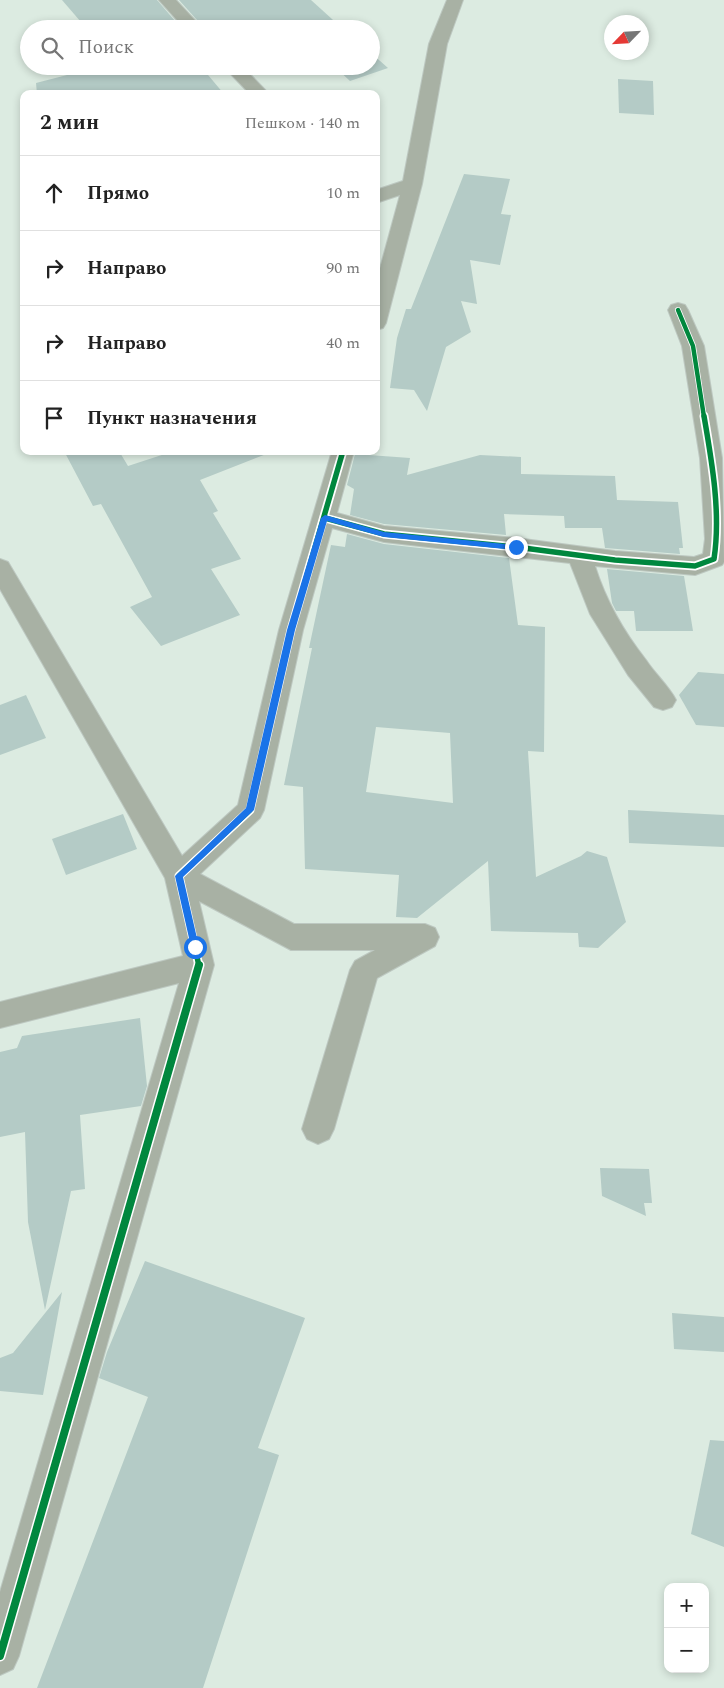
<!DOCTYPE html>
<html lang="ru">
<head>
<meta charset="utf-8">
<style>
	body { margin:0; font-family:Spectral,serif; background:#f2f2f2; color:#222 }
	.controls { position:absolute; right:15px; bottom:15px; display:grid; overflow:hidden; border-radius:10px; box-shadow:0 2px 8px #0003 }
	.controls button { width:45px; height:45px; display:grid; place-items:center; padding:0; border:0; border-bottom:1px solid #e0e0e0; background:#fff; color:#222; font:25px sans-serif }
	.compass { position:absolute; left:604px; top:15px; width:45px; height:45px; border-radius:50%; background:#fff; box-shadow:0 2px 8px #0003; rotate:245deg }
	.stop { position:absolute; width:15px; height:15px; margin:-11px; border:4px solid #1a73e8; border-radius:50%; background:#fff }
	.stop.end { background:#1a73e8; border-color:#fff; box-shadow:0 1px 5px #0008 }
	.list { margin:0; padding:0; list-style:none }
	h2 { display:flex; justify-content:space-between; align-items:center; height:65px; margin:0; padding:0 20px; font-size:21px }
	h2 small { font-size:16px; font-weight:400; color:#767676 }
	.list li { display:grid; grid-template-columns:32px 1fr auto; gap:15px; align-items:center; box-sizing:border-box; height:75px; padding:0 20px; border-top:1px solid #e0e0e0 }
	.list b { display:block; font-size:19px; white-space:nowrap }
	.list em { font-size:16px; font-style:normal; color:#767676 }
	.icon { flex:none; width:28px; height:28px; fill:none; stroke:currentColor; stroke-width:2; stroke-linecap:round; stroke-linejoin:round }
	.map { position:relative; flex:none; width:724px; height:1688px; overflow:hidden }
	.search { position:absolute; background:#fff; box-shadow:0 2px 8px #0003; left:20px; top:20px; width:360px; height:55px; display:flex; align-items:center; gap:12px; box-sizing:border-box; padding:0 18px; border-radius:28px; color:#767676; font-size:19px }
	.panel { position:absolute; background:#fff; box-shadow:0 2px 8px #0003; left:20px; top:90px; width:360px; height:365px; border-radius:10px }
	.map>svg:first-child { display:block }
	.building { fill:#b4cbc6; fill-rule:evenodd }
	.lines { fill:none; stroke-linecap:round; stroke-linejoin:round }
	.minor-casing { stroke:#bdc8c1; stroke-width:2 }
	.minor { fill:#a8b1a4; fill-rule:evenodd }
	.cycleway-far2-casing { stroke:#fff; stroke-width:6 }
	.cycleway-far1-casing { stroke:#fff; stroke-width:9 }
	.cycleway-casing { stroke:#fff; stroke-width:11 }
	.cycleway-far2 { stroke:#00873e; stroke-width:4.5 }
	.cycleway-far1 { stroke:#00873e; stroke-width:5.5 }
	.cycleway { stroke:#00873e; stroke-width:8 }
	.route { fill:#1a73e8 }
</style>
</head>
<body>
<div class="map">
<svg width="724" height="1688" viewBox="0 0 724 1688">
	<rect width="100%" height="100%" fill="#dcebe1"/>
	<!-- building -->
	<g class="building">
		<path d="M62,0H157L182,29H87Z"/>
		<path d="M179,0H311L343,29H205Z"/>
		<path d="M371,53L388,68L350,81L334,66H371Z"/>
		<path d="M102,66H203V69L224,94H37L36,83Z"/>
		<path d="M618,79L653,81L654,115L619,113Z"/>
		<path d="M464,174L510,179L501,214L511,215L500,265L470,260L477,304L461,301L471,332L446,347L427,411L414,390L390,388L397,338L406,309H411Z"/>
		<path d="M64,451H119L128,466L174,451H269V453L200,480L218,511L213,513L241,559L211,569L240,615L161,646L130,607L152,597L101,504L93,506Z"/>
		<path d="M355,454L410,458L407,475L480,455L521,457V474L615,476L617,500L678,502L683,548H679L680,554L605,548L602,528H565L564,516L504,514L506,535L384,524L350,515L354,489L347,485Z"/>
		<path d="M347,534L384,544L509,558L518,625L545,627L544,752L528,751L536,877L581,856L587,851L607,857L626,922L598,948L579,947L578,933L491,931L488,861L417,918L396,917L399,875L305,869L303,787L284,785L312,648H309L331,545L345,547ZM376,727L450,733L453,803L366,792Z"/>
		<path d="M607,569L684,576L693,631H636L634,611H616L612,603Z"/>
		<path d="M698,672L724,674V727L696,725L679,695Z"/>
		<path d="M26,695L46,738L0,755V705Z"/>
		<path d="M628,810L724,815V847L629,843Z"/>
		<path d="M123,814L137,849L66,875L52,839Z"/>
		<path d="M140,1018L147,1086L141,1106L80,1115L85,1189L71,1191L45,1310L28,1222L25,1132L0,1137V1052L17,1048L22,1036Z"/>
		<path d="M600,1168L649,1169L652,1203H644L646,1216L602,1196Z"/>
		<path d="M145,1261L305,1318L258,1448L279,1455L203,1688H37L148,1397L99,1378L107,1352Z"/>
		<path d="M62,1292L43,1395L0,1391V1358L13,1353Z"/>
		<path d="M672,1313L724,1317V1352L674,1349Z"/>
		<path d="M710,1440L724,1441V1547L691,1534Z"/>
	</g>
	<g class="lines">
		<!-- minor casing -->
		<g class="minor-casing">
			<g id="minor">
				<path d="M159,0H176L203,29H185Z"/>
				<path d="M447,0H463L447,44L422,184L386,323L383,328L376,330V283L400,195L376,203V190L403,181L429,44Z"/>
				<path d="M223,66H242L269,94H250Z"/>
				<path d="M678,303L685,305L688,310L704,346L722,458L724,562L722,565L695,575L595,566C606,601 624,632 646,660C655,674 668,685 676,700L672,707L663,710L654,707L628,675L590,614L570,563L384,542L332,528L303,630L264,810L260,818L200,874L294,924H425L435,928L439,937L435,946L377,978L334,1129L329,1139L318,1144L307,1139L302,1129L350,970L355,961L375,950H291L199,901L214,965L19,1656L13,1669L0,1675V1592L179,983L0,1028V1002L183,956L165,878L0,589V559L8,562L182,856L238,805L279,630L332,451H354L337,513L384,526L516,538L615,551L694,557L703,554L705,539L700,458L682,346L668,310L671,305Z"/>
			</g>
		</g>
		<!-- minor -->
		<use href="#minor" class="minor"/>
		<!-- cycleway-far2 casing -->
		<g class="cycleway-far2-casing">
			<path id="cycleway-far2" d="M678,310L693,346L704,417"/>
		</g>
		<!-- cycleway-far1 casing -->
		<g class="cycleway-far1-casing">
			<g id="cycleway-far1">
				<path d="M325,518L384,534L516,547L615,560L695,566L714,559C721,513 712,462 704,416"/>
				<path d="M199,966L179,876L250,810L291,630L343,451"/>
			</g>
		</g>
		<!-- cycleway casing -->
		<g class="cycleway-casing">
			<path id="cycleway" d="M0,1656L199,965"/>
		</g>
		<!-- cycleway-far2 -->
		<use href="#cycleway-far2" class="cycleway-far2"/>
		<!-- cycleway-far1 -->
		<use href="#cycleway-far1" class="cycleway-far1"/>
		<!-- cycleway -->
		<use href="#cycleway" class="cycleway"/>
	</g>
	<!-- route -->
	<path class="route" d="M325,515L384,532L516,545L520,547L516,550L384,537L327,521L295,630L254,810L183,877L199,947L195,951L191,947L175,876L246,808L287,630L321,518Z"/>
</svg>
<div class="controls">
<button>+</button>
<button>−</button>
</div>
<svg class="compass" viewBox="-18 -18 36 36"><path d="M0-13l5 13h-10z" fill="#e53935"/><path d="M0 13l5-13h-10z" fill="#767676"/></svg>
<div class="stop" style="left:195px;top:947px"></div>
<div class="stop end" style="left:516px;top:547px"></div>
<div class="search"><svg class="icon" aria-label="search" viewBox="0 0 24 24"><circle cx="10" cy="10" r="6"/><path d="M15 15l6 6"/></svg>Поиск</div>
<section class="panel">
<h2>2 мин<small>Пешком · 140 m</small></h2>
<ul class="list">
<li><svg class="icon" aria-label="ahead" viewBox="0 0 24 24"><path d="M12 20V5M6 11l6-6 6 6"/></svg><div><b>Прямо</b></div><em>10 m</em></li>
<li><svg class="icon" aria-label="right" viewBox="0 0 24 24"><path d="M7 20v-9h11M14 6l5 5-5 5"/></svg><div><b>Направо</b></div><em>90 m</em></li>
<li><svg class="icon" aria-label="right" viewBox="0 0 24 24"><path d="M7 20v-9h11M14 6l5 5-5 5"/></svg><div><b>Направо</b></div><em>40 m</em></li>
<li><svg class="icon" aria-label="arrive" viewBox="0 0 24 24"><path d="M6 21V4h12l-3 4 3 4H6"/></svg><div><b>Пункт назначения</b></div></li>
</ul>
</section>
</div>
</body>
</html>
